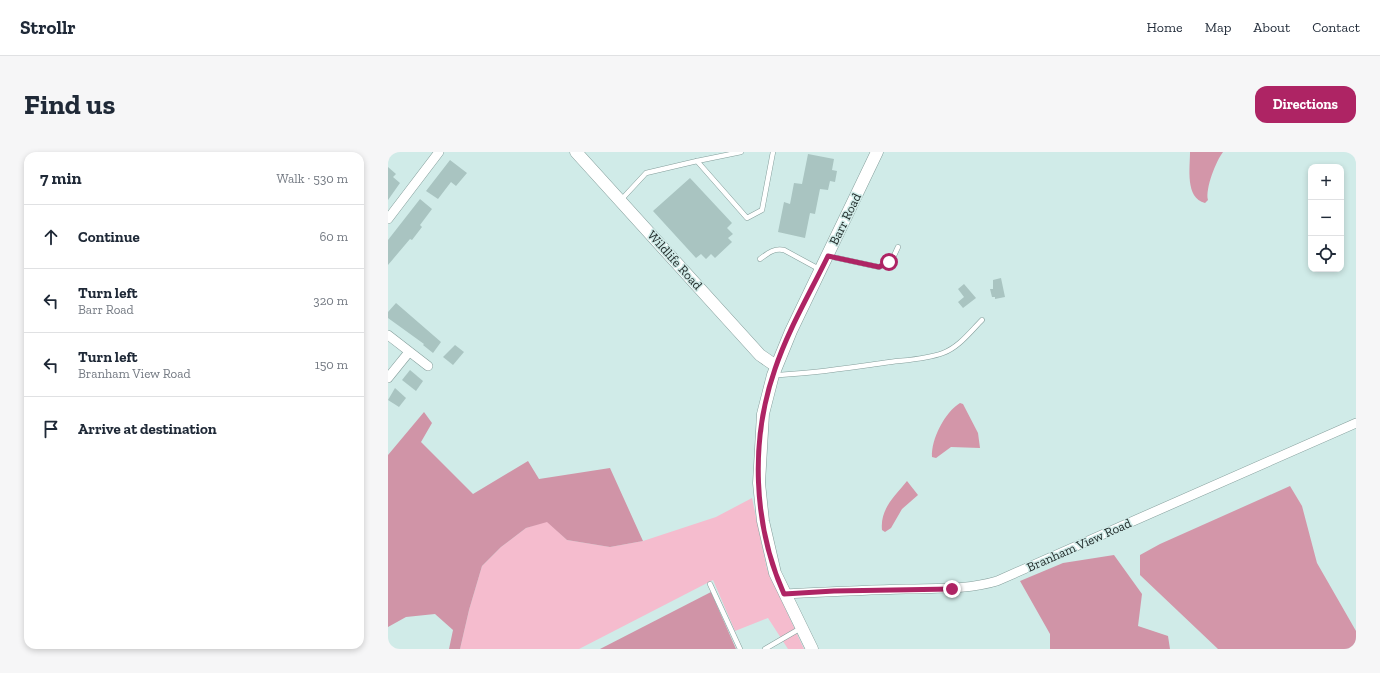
<!DOCTYPE html>
<html lang="en">
<head>
<meta charset="utf-8">
<style>
	body { margin:0; font-family:"Zilla Slab",serif; background:#f6f6f7; color:#1f2937 }
	.controls { position:absolute; right:12px; top:12px; display:grid; overflow:hidden; border-radius:8px; box-shadow:0 2px 6px #0003 }
	.controls button { width:36px; height:36px; display:grid; place-items:center; padding:0; border:0; border-bottom:1px solid #e0e1e3; background:#fff; color:#1f2937; font:20px sans-serif }
	.stop { position:absolute; width:12px; height:12px; margin:-9px; border:3px solid #ae2464; border-radius:50%; background:#fff }
	.stop.end { background:#ae2464; border-color:#fff; box-shadow:0 1px 4px #0008 }
	.list { margin:0; padding:0; list-style:none }
	h2 { display:flex; justify-content:space-between; align-items:center; height:52px; margin:0; padding:0 16px; font-size:17px }
	h2 small { font-size:13px; font-weight:400; color:#747a83 }
	.list li { display:grid; grid-template-columns:26px 1fr auto; gap:12px; align-items:center; box-sizing:border-box; height:64px; padding:0 16px; border-top:1px solid #e0e1e3 }
	.list b { display:block; font-size:15px; white-space:nowrap }
	.list p { margin:0; font-size:13px; white-space:nowrap; color:#747a83 }
	.list em { font-size:13px; font-style:normal; color:#747a83 }
	.icon { flex:none; width:22px; height:22px; fill:none; stroke:currentColor; stroke-width:2; stroke-linecap:round; stroke-linejoin:round }
	.map { position:relative; flex:none; width:968px; height:497px; overflow:hidden; border-radius:12px }
	header { display:flex; align-items:center; gap:24px; box-sizing:border-box; height:56px; padding:0 20px; background:#fff; border-bottom:1px solid #e0e1e3 }
	header strong { font-size:19px }
	nav { display:flex; gap:22px; margin-inline-start:auto; font-size:14px }
	.intro { display:flex; align-items:center; justify-content:space-between; box-sizing:border-box; height:96px; padding:0 24px }
	h1 { margin:0; font-size:28px }
	.button { padding:10px 18px; border-radius:12px; background:#ae2464; color:#fff; font-size:14px; font-weight:700 }
	main { display:flex; gap:24px; padding:0 24px }
	aside { flex:1; background:#fff; border-radius:12px; box-shadow:0 2px 6px #0003 }
	.map>svg:first-child { display:block }
	.green { fill:#f5bcce }
	.forest { fill:#d094a7 }
	.water { fill:#d396a9 }
	.building { fill:#a9c4c1 }
	.lines { fill:none; stroke-linecap:round; stroke-linejoin:round }
	.lane-casing { stroke:#849e9b; stroke-width:5.5 }
	.street-casing { stroke:#849e9b; stroke-width:10 }
	.secondary-casing { stroke:#849e9b; stroke-width:13 }
	.lane { stroke:#fff; stroke-width:4.5 }
	.street { stroke:#fff; stroke-width:9 }
	.secondary { stroke:#fff; stroke-width:12 }
	.route { stroke:#ae2464; stroke-width:5 }
	.labels { text-anchor:middle; dominant-baseline:central; stroke-width:3; stroke-linejoin:round; paint-order:stroke }
	.street-label { font-size:13px; fill:#232d2c; stroke:#d0ebe8 }
</style>
</head>
<body>
<header>
<strong>Strollr</strong>
<nav><a>Home</a><a>Map</a><a>About</a><a>Contact</a></nav>
</header>
<div class="intro"><h1>Find us</h1><a class="button">Directions</a></div>
<main>
<aside>
<h2>7 min<small>Walk · 530 m</small></h2>
<ul class="list">
<li><svg class="icon" aria-label="ahead" viewBox="0 0 24 24"><path d="M12 20V5M6 11l6-6 6 6"/></svg><div><b>Continue</b></div><em>60 m</em></li>
<li><svg class="icon" aria-label="left" viewBox="0 0 24 24"><path d="M17 20v-9H6M10 6l-5 5 5 5"/></svg><div><b>Turn left</b><p>Barr Road</p></div><em>320 m</em></li>
<li><svg class="icon" aria-label="left" viewBox="0 0 24 24"><path d="M17 20v-9H6M10 6l-5 5 5 5"/></svg><div><b>Turn left</b><p>Branham View Road</p></div><em>150 m</em></li>
<li><svg class="icon" aria-label="arrive" viewBox="0 0 24 24"><path d="M6 21V4h12l-3 4 3 4H6"/></svg><div><b>Arrive at destination</b></div></li>
</ul>
</aside>
<div class="map">
<svg width="968" height="497" viewBox="0 0 968 497">
	<rect width="100%" height="100%" fill="#d0ebe8"/>
	<!-- green -->
	<path class="green" d="M364,346L379,417L416,497H400L380,466L347,479L325,428L191,497H72L81,458L94,414L113,395L138,376L159,369L179,388L222,395L255,389L328,365Z"/>
	<!-- forest -->
	<g class="forest">
		<path d="M36,260L44,271L33,290L85,342L140,309L151,327L222,316L255,389L222,395L179,388L159,370L138,376L113,395L94,414L81,458L72,497H61L65,478L47,462L18,465L0,475V303Z"/>
		<path d="M726,403L754,442L750,474L780,484L782,497H662V482L632,429L675,411Z"/>
		<path d="M323,440L348,497H212Z"/>
	</g>
	<!-- water -->
	<g class="water">
		<path d="M802,0H835C828,9 817,37 820,48L817,51C797,46 802,16 802,0Z"/>
		<path d="M572,251L575,252L590,281L592,296L563,295L548,306L544,305C543,287 557,260 572,251Z"/>
		<path d="M519,329L530,343L514,357L503,376L497,380L494,378C492,357 506,345 519,329Z"/>
		<path d="M902,334L914,354L929,411L968,479V497H830L752,423V403L772,392Z"/>
	</g>
	<!-- building -->
	<g class="building">
		<path d="M420,2L446,7L444,18L449,19L447,30L442,29L440,38L432,37L427,62L422,61L417,86L390,80L396,50L402,52L406,31L414,32Z"/>
		<path d="M62,8L79,21L68,34L63,30L50,47L38,39Z"/>
		<path d="M0,15L8,22L5,25L12,31L0,48Z"/>
		<path d="M302,26L344,71L339,76L345,82L340,86L344,90L327,106L323,102L318,107L313,102L308,106L265,59Z"/>
		<path d="M32,47L44,57L32,73L34,75L24,88L22,87L0,113V88Z"/>
		<path d="M613,126L617,145L607,147V145H604L602,137H605V128Z"/>
		<path d="M576,132L588,146L575,156L570,150L576,145L570,137Z"/>
		<path d="M8,151L53,190L45,201L35,193L36,192L0,166V160Z"/>
		<path d="M67,193L76,200L65,213L55,205Z"/>
		<path d="M22,218L35,229L28,239L14,228Z"/>
		<path d="M7,236L18,246L11,255L0,248Z"/>
	</g>
	<g class="lines">
		<!-- lane casing -->
		<g class="lane-casing">
			<g id="lane">
				<path d="M309,9L353,0"/>
				<path d="M233,48L258,21L309,9L359,66L374,58L385,0"/>
				<path d="M440,104L491,115L504,108L510,95"/>
				<path d="M372,107C380,101 386,96 396,98L431,117"/>
				<path d="M386,223C423,222 459,216 495,211C515,208 536,208 555,201C571,195 582,180 594,168"/>
				<path d="M322,432L352,497"/>
				<path d="M377,497L413,476"/>
			</g>
		</g>
		<!-- street casing -->
		<g class="street-casing">
			<g id="street">
				<path d="M0,67L51,0"/>
				<path d="M0,183L40,214"/>
				<path d="M0,226L21,200"/>
				<path d="M396,442C437,440 477,438 518,437C549,436 579,438 609,429L968,271"/>
			</g>
		</g>
		<!-- secondary casing -->
		<g class="secondary-casing">
			<g id="secondary">
				<path d="M188,0L372,203L388,214"/>
				<path d="M424,497L387,421L375,369L371,331L375,262L385,223L403,179L489,0"/>
			</g>
		</g>
		<!-- lane -->
		<use href="#lane" class="lane"/>
		<!-- street -->
		<use href="#street" class="street"/>
		<!-- secondary -->
		<use href="#secondary" class="secondary"/>
	</g>
	<g class="lines">
		<!-- route -->
		<path class="route" d="M501,110L491,115L440,104C422,141 400,178 387,217C362,288 365,373 396,442L446,439L564,437"/>
	</g>
	<g class="labels">
		<!-- street labels -->
		<g class="street-label">
			<text transform="translate(457 67) rotate(-64)">Barr Road</text>
			<text transform="translate(287 108) rotate(48)">Wildlife Road</text>
			<text transform="translate(691 393) rotate(-24)">Branham View Road</text>
		</g>
	</g>
</svg>
<div class="controls">
<button>+</button>
<button>−</button>
<button><svg class="icon" aria-label="locate" viewBox="0 0 24 24"><circle cx="12" cy="12" r="6"/><path d="M12 2v4M12 18v4M2 12h4M18 12h4"/></svg></button>
</div>
<div class="stop" style="left:501px;top:110px"></div>
<div class="stop end" style="left:564px;top:437px"></div>
</div>
</main>
</body>
</html>
